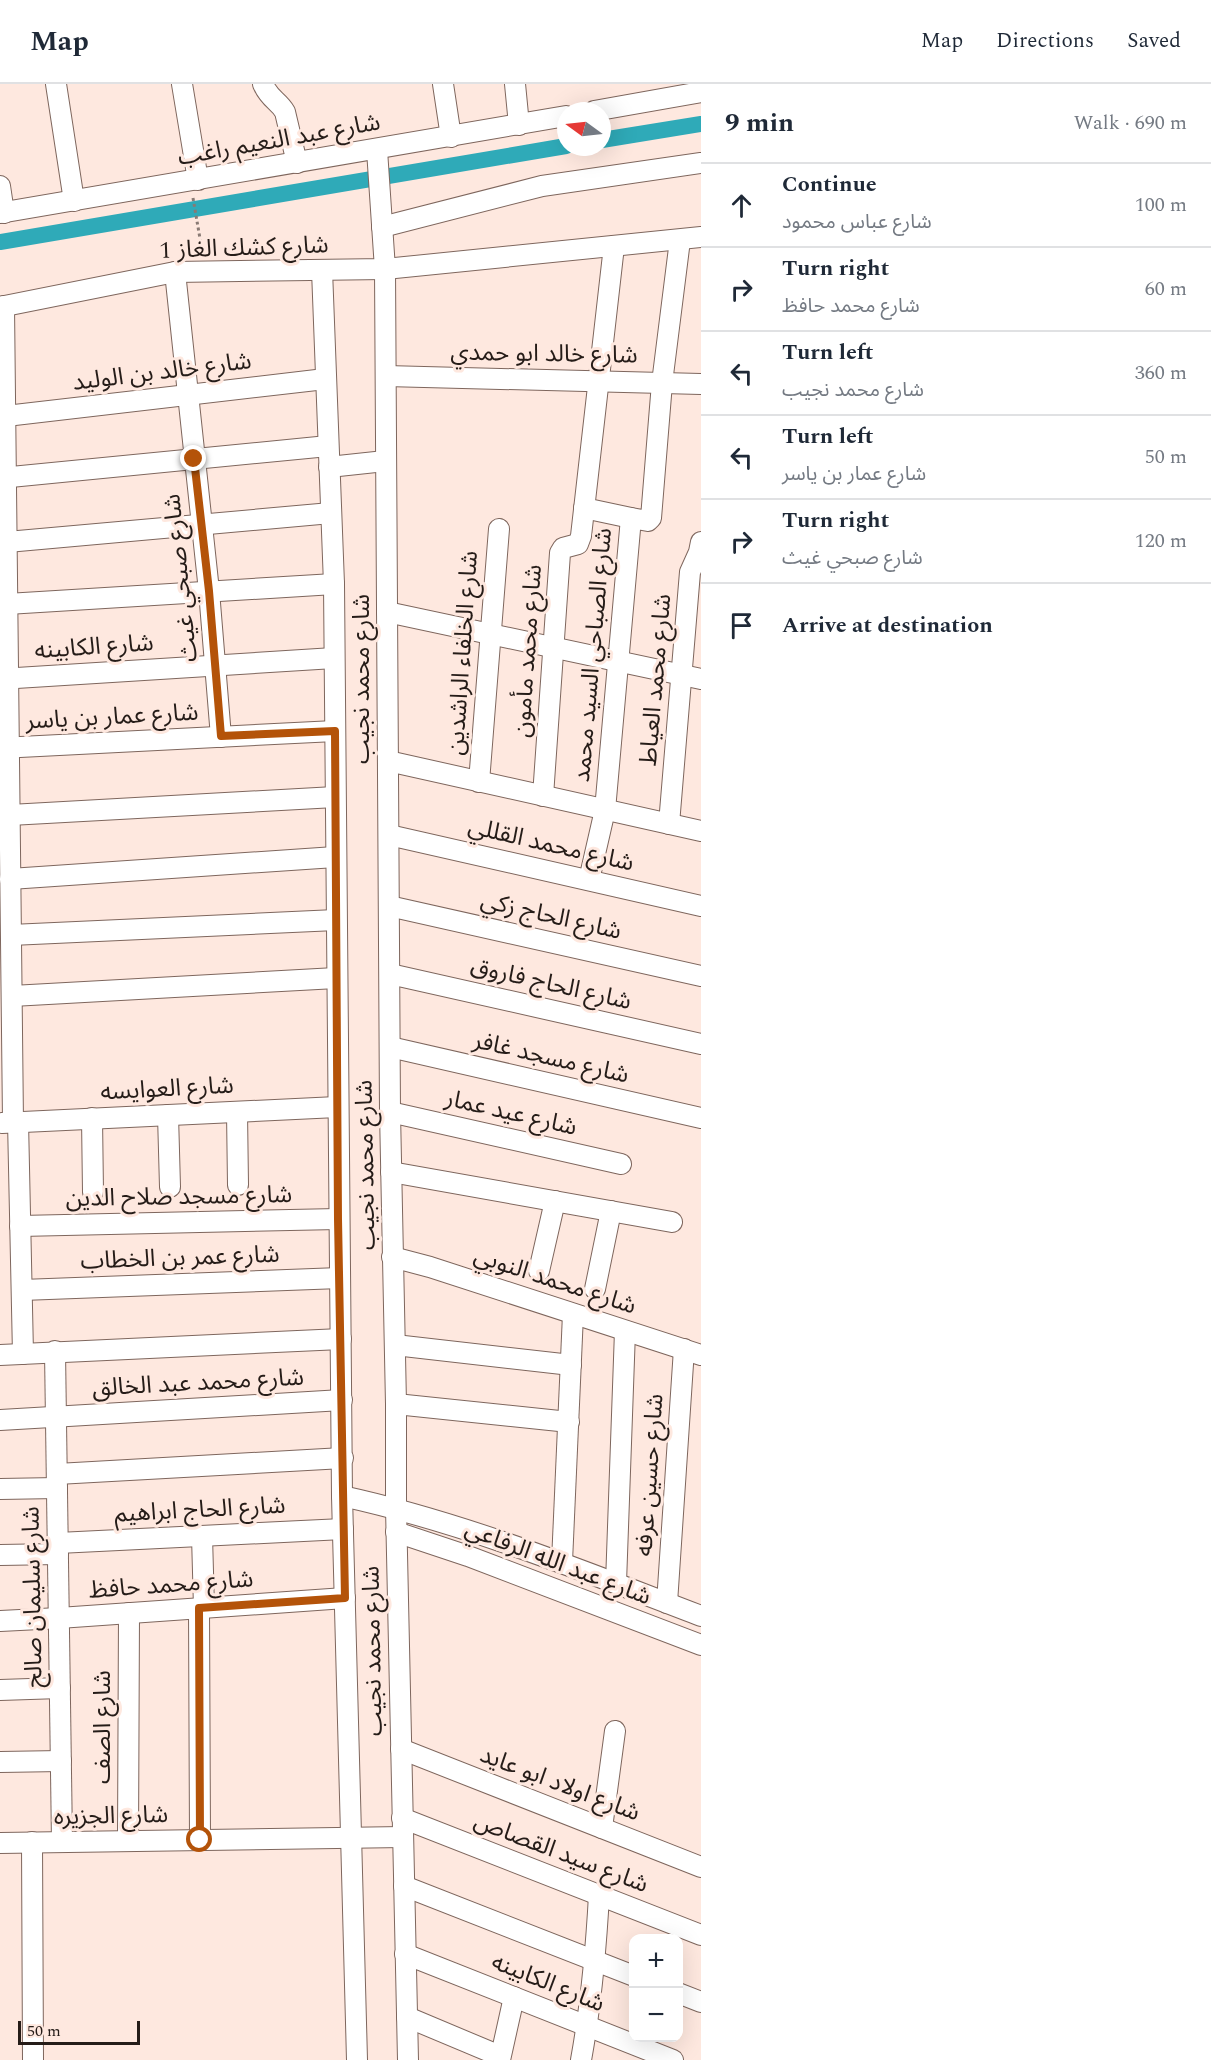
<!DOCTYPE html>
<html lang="en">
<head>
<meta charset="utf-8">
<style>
	body { margin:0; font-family:Spectral,"Noto Sans Arabic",serif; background:#f6f6f7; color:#1f2937 }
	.controls { position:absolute; right:18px; bottom:18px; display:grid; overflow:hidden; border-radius:12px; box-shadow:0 6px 24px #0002 }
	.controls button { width:54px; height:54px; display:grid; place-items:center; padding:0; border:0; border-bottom:2px solid #e0e1e3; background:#fff; color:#1f2937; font:30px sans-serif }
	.compass { position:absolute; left:557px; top:18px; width:54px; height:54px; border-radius:50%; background:#fff; box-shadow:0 6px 24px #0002; rotate:285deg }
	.scale { position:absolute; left:18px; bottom:15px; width:122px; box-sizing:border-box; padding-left:6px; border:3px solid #251c18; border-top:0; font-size:16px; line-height:21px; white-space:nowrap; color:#251c18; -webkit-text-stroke:4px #fee8df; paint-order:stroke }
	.stop { position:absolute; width:18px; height:18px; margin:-14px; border:4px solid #b45309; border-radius:50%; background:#fff }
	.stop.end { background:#b45309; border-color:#fff; box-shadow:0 2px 6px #0008 }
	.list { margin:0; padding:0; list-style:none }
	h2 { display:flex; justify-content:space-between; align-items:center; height:78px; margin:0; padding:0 24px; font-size:26px }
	h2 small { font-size:20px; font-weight:400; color:#747a83 }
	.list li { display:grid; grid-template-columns:39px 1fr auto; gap:18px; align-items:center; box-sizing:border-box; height:84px; padding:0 24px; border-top:2px solid #e0e1e3 }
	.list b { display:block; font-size:22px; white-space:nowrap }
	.list p { margin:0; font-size:20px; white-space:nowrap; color:#747a83 }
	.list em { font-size:20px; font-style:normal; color:#747a83 }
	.icon { flex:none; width:33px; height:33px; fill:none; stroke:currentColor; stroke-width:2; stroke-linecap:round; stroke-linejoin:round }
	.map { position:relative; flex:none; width:701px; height:1976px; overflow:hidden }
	header { display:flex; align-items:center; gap:36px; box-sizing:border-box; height:84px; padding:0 30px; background:#fff; border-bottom:2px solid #e0e1e3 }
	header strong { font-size:28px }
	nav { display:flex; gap:33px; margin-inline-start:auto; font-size:21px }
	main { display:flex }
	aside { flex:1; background:#fff }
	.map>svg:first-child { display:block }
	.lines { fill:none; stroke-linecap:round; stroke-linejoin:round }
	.canal { stroke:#2faab8; stroke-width:16 }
	.minor-casing { stroke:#7e665d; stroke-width:22 }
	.path { stroke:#897a74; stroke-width:3; stroke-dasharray:3 3; stroke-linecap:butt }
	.minor { stroke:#fff; stroke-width:20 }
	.route { stroke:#b45309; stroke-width:8 }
	.labels { text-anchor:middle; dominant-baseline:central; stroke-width:6; stroke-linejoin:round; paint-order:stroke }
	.street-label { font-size:24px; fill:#251c18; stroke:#fee8df }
</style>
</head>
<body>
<header>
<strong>Map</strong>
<nav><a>Map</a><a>Directions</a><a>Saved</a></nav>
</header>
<main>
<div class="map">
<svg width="701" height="1976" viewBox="0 0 701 1976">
	<rect width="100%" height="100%" fill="#fee8df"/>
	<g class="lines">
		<!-- canal -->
		<g class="canal">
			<path d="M602,56L701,40"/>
			<path d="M0,158L566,62"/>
		</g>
		<!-- minor casing -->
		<g class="minor-casing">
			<g id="minor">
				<path d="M56,0L74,117"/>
				<path d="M182,0L198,96"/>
				<path d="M263,0C270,16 278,16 285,28L297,79"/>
				<path d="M443,0L451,53"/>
				<path d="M515,0L519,41"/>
				<path d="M594,27L701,8"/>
				<path d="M377,66L385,185L390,1028L396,1320V1424L408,1976"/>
				<path d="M0,102L4,129"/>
				<path d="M0,129L566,32"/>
				<path d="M382,143L542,102L701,79"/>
				<path d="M322,186L334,500L342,1412L357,1976"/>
				<path d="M175,188L209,507L221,653"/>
				<path d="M4,222L13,1038"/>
				<path d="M0,223L175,188L385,185L701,153"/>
				<path d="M386,292L701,300"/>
				<path d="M6,332L325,295"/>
				<path d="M329,383L385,377"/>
				<path d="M0,394L328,362"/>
				<path d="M584,424L631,434"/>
				<path d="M7,458L331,429"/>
				<path d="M7,520L334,500"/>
				<path d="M387,528L701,595"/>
				<path d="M0,595L334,574"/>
				<path d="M0,664L335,647"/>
				<path d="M388,677L701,747"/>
				<path d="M479,698L499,445"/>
				<path d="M543,712L560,469L563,464L578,460L581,452L614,162"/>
				<path d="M10,731L335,713"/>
				<path d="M669,740L690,488L699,468L701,458"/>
				<path d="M389,751L701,822"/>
				<path d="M10,795L335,773"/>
				<path d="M589,796L605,726L631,434L648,437L651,434L662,299L680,156"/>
				<path d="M389,822L701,892"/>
				<path d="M11,851L336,836"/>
				<path d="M390,890L701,960"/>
				<path d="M12,912L336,894"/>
				<path d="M390,963L701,1034"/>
				<path d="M237,1028L238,1101"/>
				<path d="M390,1028L621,1080"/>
				<path d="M168,1031L170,1103"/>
				<path d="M92,1034L93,1108"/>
				<path d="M18,1037L23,1270"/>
				<path d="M2,1039L337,1023"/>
				<path d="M391,1088L672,1138"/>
				<path d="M20,1142L338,1135"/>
				<path d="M392,1173L430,1183L701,1271"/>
				<path d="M539,1187L555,1117"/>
				<path d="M595,1205L611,1127"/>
				<path d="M22,1206L340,1194"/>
				<path d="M395,1261L571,1281"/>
				<path d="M55,1267L62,1758"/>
				<path d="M0,1271L341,1255"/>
				<path d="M396,1320L569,1338"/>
				<path d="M0,1336L342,1316"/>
				<path d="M57,1390L343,1374"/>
				<path d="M0,1405L57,1404"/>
				<path d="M342,1412C466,1439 583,1487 701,1532"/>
				<path d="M396,1448L468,1472L701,1561"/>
				<path d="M202,1452L204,1524"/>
				<path d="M58,1459L343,1445"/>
				<path d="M0,1471L58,1470"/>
				<path d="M562,1478L573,1230"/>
				<path d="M616,1499L625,1247"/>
				<path d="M667,1519L684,1265"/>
				<path d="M199,1524L200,1756"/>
				<path d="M0,1537L59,1534L345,1514"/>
				<path d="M0,1606L60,1604"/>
				<path d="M401,1665L701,1783"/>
				<path d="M0,1678L61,1677"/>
				<path d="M402,1734L701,1851"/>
				<path d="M602,1744L615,1647"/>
				<path d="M128,1757L129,1529"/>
				<path d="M32,1758L33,1976"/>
				<path d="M0,1759L403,1753"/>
				<path d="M404,1802L634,1892"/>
				<path d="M405,1870L673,1976"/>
				<path d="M678,1909L701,1918"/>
				<path d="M407,1933L500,1972"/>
				<path d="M500,1976L514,1913"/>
				<path d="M581,1976C591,1921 596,1866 599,1811"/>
			</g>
		</g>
		<!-- path -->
		<path class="path" d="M193,114L203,172"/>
		<!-- minor -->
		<use href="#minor" class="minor"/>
	</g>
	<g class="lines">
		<!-- route -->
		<path class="route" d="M194,375L209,507L221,652L335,647L338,1135L345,1514L199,1524L200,1756"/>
	</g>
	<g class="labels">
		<!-- street labels -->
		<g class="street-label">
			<text transform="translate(279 56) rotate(-10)">شارع عبد النعيم راغب</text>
			<text transform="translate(244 164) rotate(-2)">شارع كشك الغاز 1</text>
			<text transform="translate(544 270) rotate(1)">شارع خالد ابو حمدي</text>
			<text transform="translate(162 288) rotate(-7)">شارع خالد بن الوليد</text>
			<text transform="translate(181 494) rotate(-96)">شارع صبحي غيث</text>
			<text transform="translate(94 563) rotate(-4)">شارع الكابينه</text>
			<text transform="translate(528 567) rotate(-86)">شارع محمد مأمون</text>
			<text transform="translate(463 569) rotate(-86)">شارع الخلفاء الراشدين</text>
			<text transform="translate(593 571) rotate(-85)">شارع الصباحي السيد محمد</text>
			<text transform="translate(362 595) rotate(-90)">شارع محمد نجيب</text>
			<text transform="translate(656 596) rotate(-85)">شارع محمد العياط</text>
			<text transform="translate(112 633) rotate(-3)">شارع عمار بن ياسر</text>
			<text transform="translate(551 761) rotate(13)">شارع محمد القللي</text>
			<text transform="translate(551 832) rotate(13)">شارع الحاج زكي</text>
			<text transform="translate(551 900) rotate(13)">شارع الحاج فاروق</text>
			<text transform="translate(551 974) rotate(13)">شارع مسجد غافر</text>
			<text transform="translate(167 1005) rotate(-3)">شارع العوايسه</text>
			<text transform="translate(511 1029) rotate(13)">شارع عيد عمار</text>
			<text transform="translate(366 1081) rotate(-91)">شارع محمد نجيب</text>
			<text transform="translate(179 1113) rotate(-1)">شارع مسجد صلاح الدين</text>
			<text transform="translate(180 1174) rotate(-2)">شارع عمر بن الخطاب</text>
			<text transform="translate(555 1197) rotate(18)">شارع محمد النوبي</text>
			<text transform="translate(198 1299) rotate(-3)">شارع محمد عبد الخالق</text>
			<text transform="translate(650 1391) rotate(-86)">شارع حسين عرفه</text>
			<text transform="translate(200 1426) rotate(-3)">شارع الحاج ابراهيم</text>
			<text transform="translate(558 1479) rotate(21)">شارع عبد الله الرفاعي</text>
			<text transform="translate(171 1501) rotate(-4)">شارع محمد حافظ</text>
			<text transform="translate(33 1513) rotate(-91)">شارع سليمان صالح</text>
			<text transform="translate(373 1567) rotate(-91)">شارع محمد نجيب</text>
			<text transform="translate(103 1643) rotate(-90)">شارع الصف</text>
			<text transform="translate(560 1700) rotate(21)">شارع اولاد ابو عايد</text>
			<text transform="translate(111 1732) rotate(-1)">شارع الجزيره</text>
			<text transform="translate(561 1769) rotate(21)">شارع سيد القصاص</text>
			<text transform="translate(548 1899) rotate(22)">شارع الكابينه</text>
		</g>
	</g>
</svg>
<div class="controls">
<button>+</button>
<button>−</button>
</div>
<svg class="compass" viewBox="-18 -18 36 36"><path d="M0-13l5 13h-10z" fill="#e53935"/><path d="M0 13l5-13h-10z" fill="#747a83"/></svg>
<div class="scale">50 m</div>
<div class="stop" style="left:200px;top:1756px"></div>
<div class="stop end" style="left:194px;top:375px"></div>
</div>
<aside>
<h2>9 min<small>Walk · 690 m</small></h2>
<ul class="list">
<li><svg class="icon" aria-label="ahead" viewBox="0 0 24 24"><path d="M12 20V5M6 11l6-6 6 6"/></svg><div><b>Continue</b><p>شارع عباس محمود</p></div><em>100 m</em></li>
<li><svg class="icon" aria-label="right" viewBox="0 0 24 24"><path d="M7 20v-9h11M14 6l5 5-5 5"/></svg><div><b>Turn right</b><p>شارع محمد حافظ</p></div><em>60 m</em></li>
<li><svg class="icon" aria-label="left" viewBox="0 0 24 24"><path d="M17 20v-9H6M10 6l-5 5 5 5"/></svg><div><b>Turn left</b><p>شارع محمد نجيب</p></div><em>360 m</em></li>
<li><svg class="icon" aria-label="left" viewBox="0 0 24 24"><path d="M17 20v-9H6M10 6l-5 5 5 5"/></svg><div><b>Turn left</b><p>شارع عمار بن ياسر</p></div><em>50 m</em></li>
<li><svg class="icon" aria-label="right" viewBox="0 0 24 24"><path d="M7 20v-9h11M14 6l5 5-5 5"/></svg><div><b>Turn right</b><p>شارع صبحي غيث</p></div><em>120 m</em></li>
<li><svg class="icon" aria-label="arrive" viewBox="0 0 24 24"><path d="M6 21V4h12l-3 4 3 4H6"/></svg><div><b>Arrive at destination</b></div></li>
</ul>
</aside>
</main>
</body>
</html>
